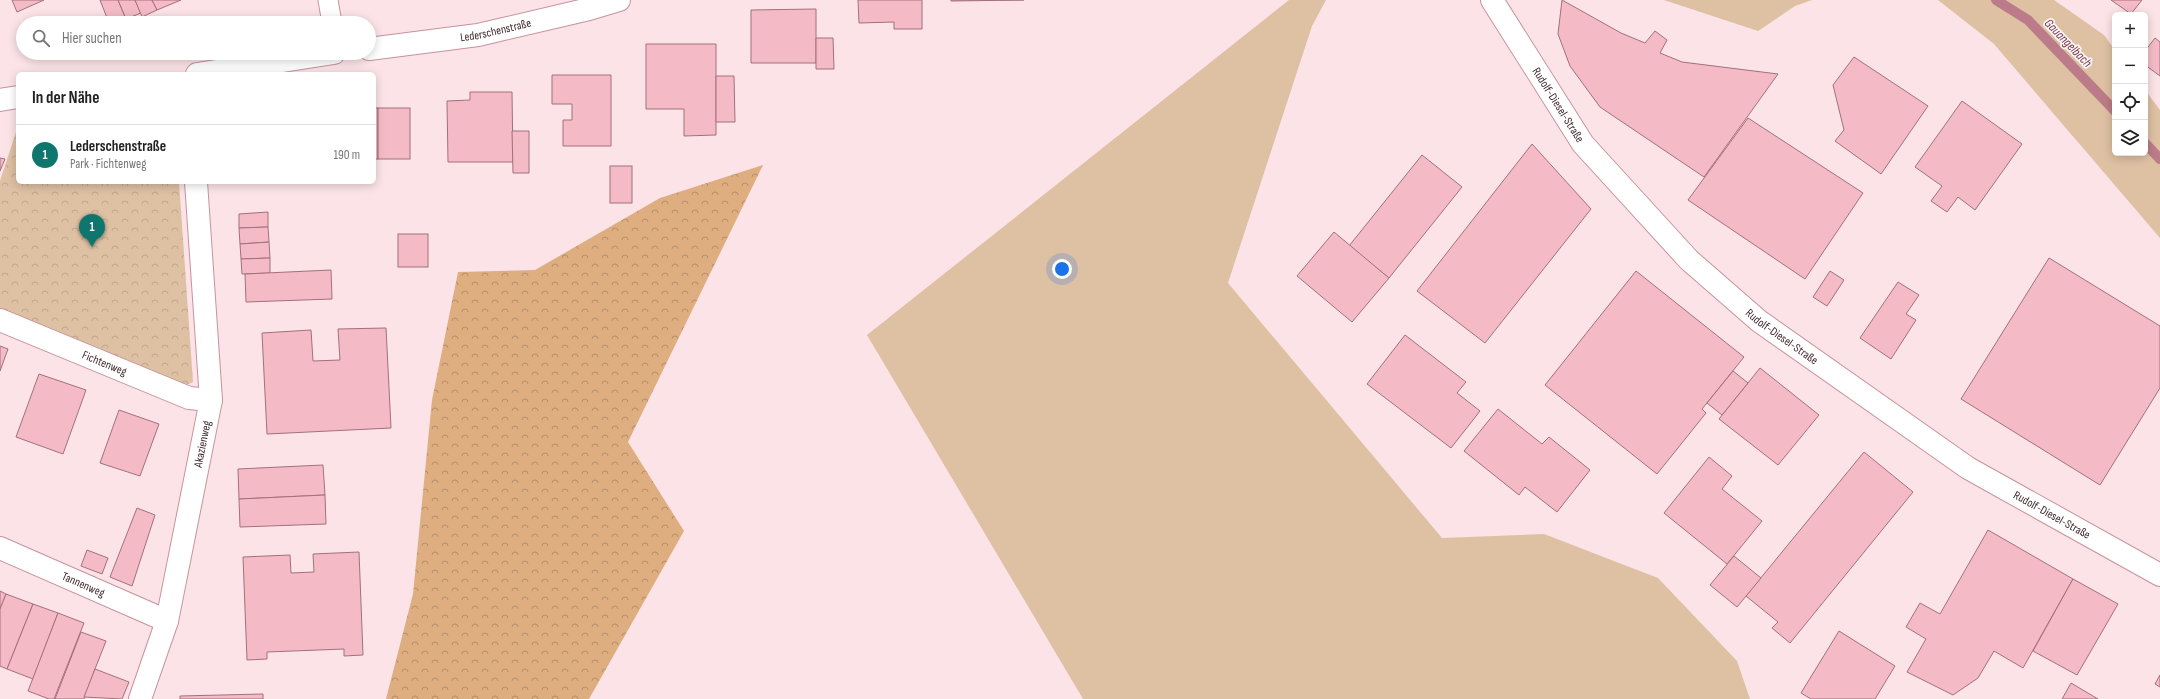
<!DOCTYPE html>
<html lang="de">
<head>
<meta charset="utf-8">
<style>
	body { margin:0; font-family:"Sofia Sans Condensed",sans-serif; background:#f6f6f6; color:#222 }
	.controls { position:absolute; right:12px; top:12px; display:grid; overflow:hidden; border-radius:6px; box-shadow:0 2px 10px #0003 }
	.controls button { width:36px; height:36px; display:grid; place-items:center; padding:0; border:0; border-bottom:1px solid #e0e0e0; background:#fff; color:#222; font:20px sans-serif }
	.you { position:absolute; left:1062px; top:269px; width:14px; height:14px; margin:-10px; border:3px solid #fff; border-radius:50%; background:#1a73e8; box-shadow:0 0 0 6px #1a73e833 }
	.badge { display:grid; place-items:center; width:26px; height:26px; border-radius:50%; background:#0f766e; color:#fff; font-size:13px; font-weight:700 }
	.pin { position:absolute; translate:-50% -33px; filter:drop-shadow(0 1px 2px #0008) }
	.pin::after { content:''; position:absolute; top:21px; width:14px; height:12px; background:inherit; clip-path:polygon(0 0,100% 0,50% 100%) }
	.list { margin:0; padding:0; list-style:none }
	h2 { display:flex; justify-content:space-between; align-items:center; height:52px; margin:0; padding:0 16px; font-size:17px }
	h2 small { font-size:13px; font-weight:400; color:#767676 }
	.list li { display:grid; grid-template-columns:26px 1fr auto; gap:12px; align-items:center; box-sizing:border-box; height:60px; padding:0 16px; border-top:1px solid #e0e0e0 }
	.list b { display:block; font-size:15px; white-space:nowrap }
	.list p { margin:0; font-size:13px; white-space:nowrap; color:#767676 }
	.list em { font-size:13px; font-style:normal; color:#767676 }
	.icon { flex:none; width:22px; height:22px; fill:none; stroke:currentColor; stroke-width:2; stroke-linecap:round; stroke-linejoin:round }
	.map { position:relative; flex:none; width:2160px; height:699px; overflow:hidden }
	.search { position:absolute; background:#fff; box-shadow:0 2px 10px #0003; left:16px; top:16px; width:360px; height:44px; display:flex; align-items:center; gap:10px; box-sizing:border-box; padding:0 14px; border-radius:22px; color:#767676; font-size:15px }
	.panel { position:absolute; background:#fff; box-shadow:0 2px 10px #0003; left:16px; top:72px; width:360px; height:112px; border-radius:6px }
	.map>svg:first-child { display:block }
	.green { fill:#dec0a3 }
	.forest { fill:url(#forest-crowns) }
	.park { fill:url(#park-crowns) }
	.lines { fill:none; stroke-linecap:round; stroke-linejoin:round }
	.stream { stroke:#bc7b89; stroke-width:10 }
	.building { fill:#f4bbc7; stroke:#a3707b }
	.service-casing { stroke:#c8929d; stroke-width:21 }
	.minor-casing { stroke:#c8929d; stroke-width:24 }
	.service { stroke:#fff; stroke-width:19 }
	.minor { stroke:#fff; stroke-width:22 }
	.labels { text-anchor:middle; dominant-baseline:central; stroke-width:3.5; stroke-linejoin:round; paint-order:stroke }
	.street-label { font-size:12px; fill:#3e282d; stroke:#f7f7f7 }
	.water-label { font-size:13px; font-style:italic; fill:#7f2f46; stroke:#f7f7f7 }
</style>
</head>
<body>
<div class="map">
<svg width="2160" height="699" viewBox="0 0 2160 699">
	<defs>
		<pattern id="forest-crowns" width="20" height="18" patternUnits="userSpaceOnUse"><rect width="20" height="18" fill="#deae80"/><path d="M2 6a3 3 0 1 1 6 0M12 15a3 3 0 1 1 6 0" fill="none" stroke="#b58e69"/></pattern>
		<pattern id="park-crowns" width="20" height="18" patternUnits="userSpaceOnUse"><rect width="20" height="18" fill="#dec0a3"/><path d="M2 6a3 3 0 1 1 6 0M12 15a3 3 0 1 1 6 0" fill="none" stroke="#c0a58d"/></pattern>
	</defs>
	<rect width="100%" height="100%" fill="#fbe3e7"/>
	<!-- green -->
	<g class="green">
		<path d="M1289,0H1326L1312,26L1228,283L1442,538L1544,534L1658,578L1737,661L1750,699H1083L867,335Z"/>
		<path d="M1664,0H1812L1795,6L1758,31Z"/>
		<path d="M1938,0H2054L2104,35L2115,50V153H2145V90L2160,110V238L1994,44Z"/>
	</g>
	<!-- forest -->
	<path class="forest" d="M763,165L628,442L684,531L589,699H386L413,594L432,400L458,272L535,270L660,198Z"/>
	<!-- park -->
	<path class="park" d="M18,126V182H179L193,382L180,388L0,312V181Z"/>
	<g class="lines">
		<!-- stream -->
		<g class="stream">
			<path d="M1996,0L2028,20L2115,111"/>
			<path d="M2145,143L2160,159"/>
		</g>
	</g>
	<!-- building -->
	<g class="building">
		<path d="M12,0H44L17,12Z"/>
		<path d="M100,0H118L126,19L118,23H109Z"/>
		<path d="M118,0H135L141,13L126,19Z"/>
		<path d="M135,0H152L157,10L142,17Z"/>
		<path d="M152,0H181L157,10Z"/>
		<path d="M858,0H922V29H894V22L859,23Z"/>
		<path d="M951,0H1024L951,1Z"/>
		<path d="M1562,0L1621,33L1645,43L1655,31L1667,40L1660,53L1682,62L1778,74L1704,177L1600,107L1570,66L1558,34Z"/>
		<path d="M2111,0H2142L2131,14Z"/>
		<path d="M816,9V63H751V10Z"/>
		<path d="M816,38H833L834,69H816Z"/>
		<path d="M2155,38L2160,42V76L2145,65V51Z"/>
		<path d="M646,44H716V135L684,136V109H646Z"/>
		<path d="M1854,57L1928,106L1881,174L1835,141L1844,130L1833,85Z"/>
		<path d="M552,75H611V146H563V120H572V104H552Z"/>
		<path d="M716,76H734L735,122H716Z"/>
		<path d="M470,92H512L513,162H448L447,101L470,100Z"/>
		<path d="M1962,101L2022,144L1975,210L1958,197L1947,212L1931,201L1942,186L1915,167Z"/>
		<rect x="374" y="108" width="4" height="51"/>
		<rect x="378" y="108" width="32" height="51"/>
		<path d="M1748,118L1863,193L1805,279L1688,200Z"/>
		<path d="M512,131H529V173H513Z"/>
		<path d="M1532,144L1591,209L1485,343L1417,291Z"/>
		<path d="M1422,155L1462,187L1389,278L1349,246Z"/>
		<path d="M0,158L5,159L0,171Z"/>
		<rect x="610" y="166" width="22" height="37"/>
		<path d="M268,212V227L239,228V214Z"/>
		<path d="M268,227L269,242L240,244L239,228Z"/>
		<path d="M1334,232L1389,278L1352,322L1297,276Z"/>
		<rect x="398" y="234" width="30" height="33"/>
		<path d="M269,242L270,258L241,259L240,244Z"/>
		<path d="M270,258V273L242,274L241,259Z"/>
		<path d="M2049,258L2160,326V388L2100,485L1961,399Z"/>
		<path d="M331,270L332,299L246,302L245,274Z"/>
		<path d="M1636,271L1744,357L1702,409L1706,413L1657,474L1545,385Z"/>
		<path d="M1830,271L1844,280L1827,306L1813,297Z"/>
		<path d="M1898,282L1919,295L1906,314L1916,320L1891,359L1860,338Z"/>
		<path d="M386,328L391,428L267,434L262,333L311,330L313,361L340,360L338,329Z"/>
		<path d="M1405,335L1466,382L1457,393L1480,411L1451,448L1367,384Z"/>
		<path d="M0,346L8,349L0,371Z"/>
		<path d="M1760,368L1819,415L1778,465L1719,419Z"/>
		<path d="M1733,371L1748,383L1722,415L1707,403Z"/>
		<path d="M39,374L86,390L63,454L16,437Z"/>
		<path d="M1498,409L1542,444L1549,437L1590,470L1557,512L1525,487L1519,495L1464,451Z"/>
		<path d="M119,410L159,424L140,476L100,463Z"/>
		<path d="M1864,452L1913,492L1790,643L1772,628L1778,622L1746,596Z"/>
		<path d="M1709,457L1732,476L1722,489L1762,521L1727,564L1664,513Z"/>
		<path d="M323,465L325,495L239,499L238,469Z"/>
		<path d="M325,495L326,524L240,527L239,499Z"/>
		<path d="M137,508L155,515L132,586L110,577Z"/>
		<path d="M1988,530L2073,579L2023,668L1994,651L1978,678L1953,695L1907,672L1926,639L1906,627L1920,603L1940,614Z"/>
		<path d="M87,550L108,558L102,574L81,566Z"/>
		<path d="M359,552L363,655L344,656V649L267,652V659L247,660L243,557L290,555L291,573L314,572L313,554Z"/>
		<path d="M1734,556L1761,578L1737,607L1710,585Z"/>
		<path d="M2073,579L2118,604L2077,675L2033,651Z"/>
		<path d="M0,591L6,594L0,609Z"/>
		<path d="M6,594L33,604L7,669L0,666V609Z"/>
		<path d="M33,604L58,613L33,679L7,669Z"/>
		<path d="M58,613L84,623L54,699H49L28,691Z"/>
		<path d="M1839,631L1895,666L1875,699H1811L1801,693Z"/>
		<path d="M81,632L106,641L95,669L84,699H55Z"/>
		<path d="M95,669L129,682L122,699L84,697Z"/>
		<path d="M2160,675V687L2155,684Z"/>
		<path d="M2071,683L2098,699H2062Z"/>
		<path d="M263,694V699H180V696Z"/>
	</g>
	<g class="lines">
		<!-- service casing -->
		<g class="service-casing">
			<path id="service" d="M328,0L332,23"/>
		</g>
		<!-- minor casing -->
		<g class="minor-casing">
			<g id="minor">
				<path id="s1" d="M1492,0L1583,144L1689,260L1759,321L1968,468L2160,575"/>
				<path id="s2" d="M369,49L478,35L589,9L619,0"/>
				<path d="M197,74L334,53"/>
				<path d="M0,100L18,97"/>
				<path id="s3" d="M0,320L189,398L211,400"/>
				<path id="s4" d="M0,548L167,621"/>
				<path id="s5" d="M140,699L167,621L211,400L196,182"/>
			</g>
		</g>
		<!-- service -->
		<use href="#service" class="service"/>
		<!-- minor -->
		<use href="#minor" class="minor"/>
	</g>
	<g class="labels">
		<!-- street labels -->
		<g class="street-label">
			<text stroke="none"><textPath href="#s2" startOffset="128">Lederschenstraße</textPath></text>
			<text stroke="none"><textPath href="#s1" startOffset="124">Rudolf-Diesel-Straße</textPath></text>
			<text stroke="none"><textPath href="#s1" startOffset="448">Rudolf-Diesel-Straße</textPath></text>
			<text stroke="none"><textPath href="#s3" startOffset="113">Fichtenweg</textPath></text>
			<text stroke="none"><textPath href="#s5" startOffset="263">Akazienweg</textPath></text>
			<text stroke="none"><textPath href="#s1" startOffset="772">Rudolf-Diesel-Straße</textPath></text>
			<text stroke="none"><textPath href="#s4" startOffset="91">Tannenweg</textPath></text>
		</g>
		<!-- water labels -->
		<g class="water-label">
			<text transform="translate(2068 43) rotate(46)">Gauangelbach</text>
		</g>
	</g>
</svg>
<div class="controls">
<button>+</button>
<button>−</button>
<button><svg class="icon" aria-label="locate" viewBox="0 0 24 24"><circle cx="12" cy="12" r="6"/><path d="M12 2v4M12 18v4M2 12h4M18 12h4"/></svg></button>
<button><svg class="icon" aria-label="layers" viewBox="0 0 24 24"><path d="M12 4l9 5-9 5-9-5zM3 14l9 5 9-5"/></svg></button>
</div>
<div class="you"></div>
<div class="pin badge" style="left:92px;top:247px">1</div>
<div class="search"><svg class="icon" aria-label="search" viewBox="0 0 24 24"><circle cx="10" cy="10" r="6"/><path d="M15 15l6 6"/></svg>Hier suchen</div>
<section class="panel">
<h2>In der Nähe<small></small></h2>
<ul class="list">
<li><span class="badge">1</span><div><b>Lederschenstraße</b><p>Park · Fichtenweg</p></div><em>190 m</em></li>
</ul>
</section>
</div>
</body>
</html>
